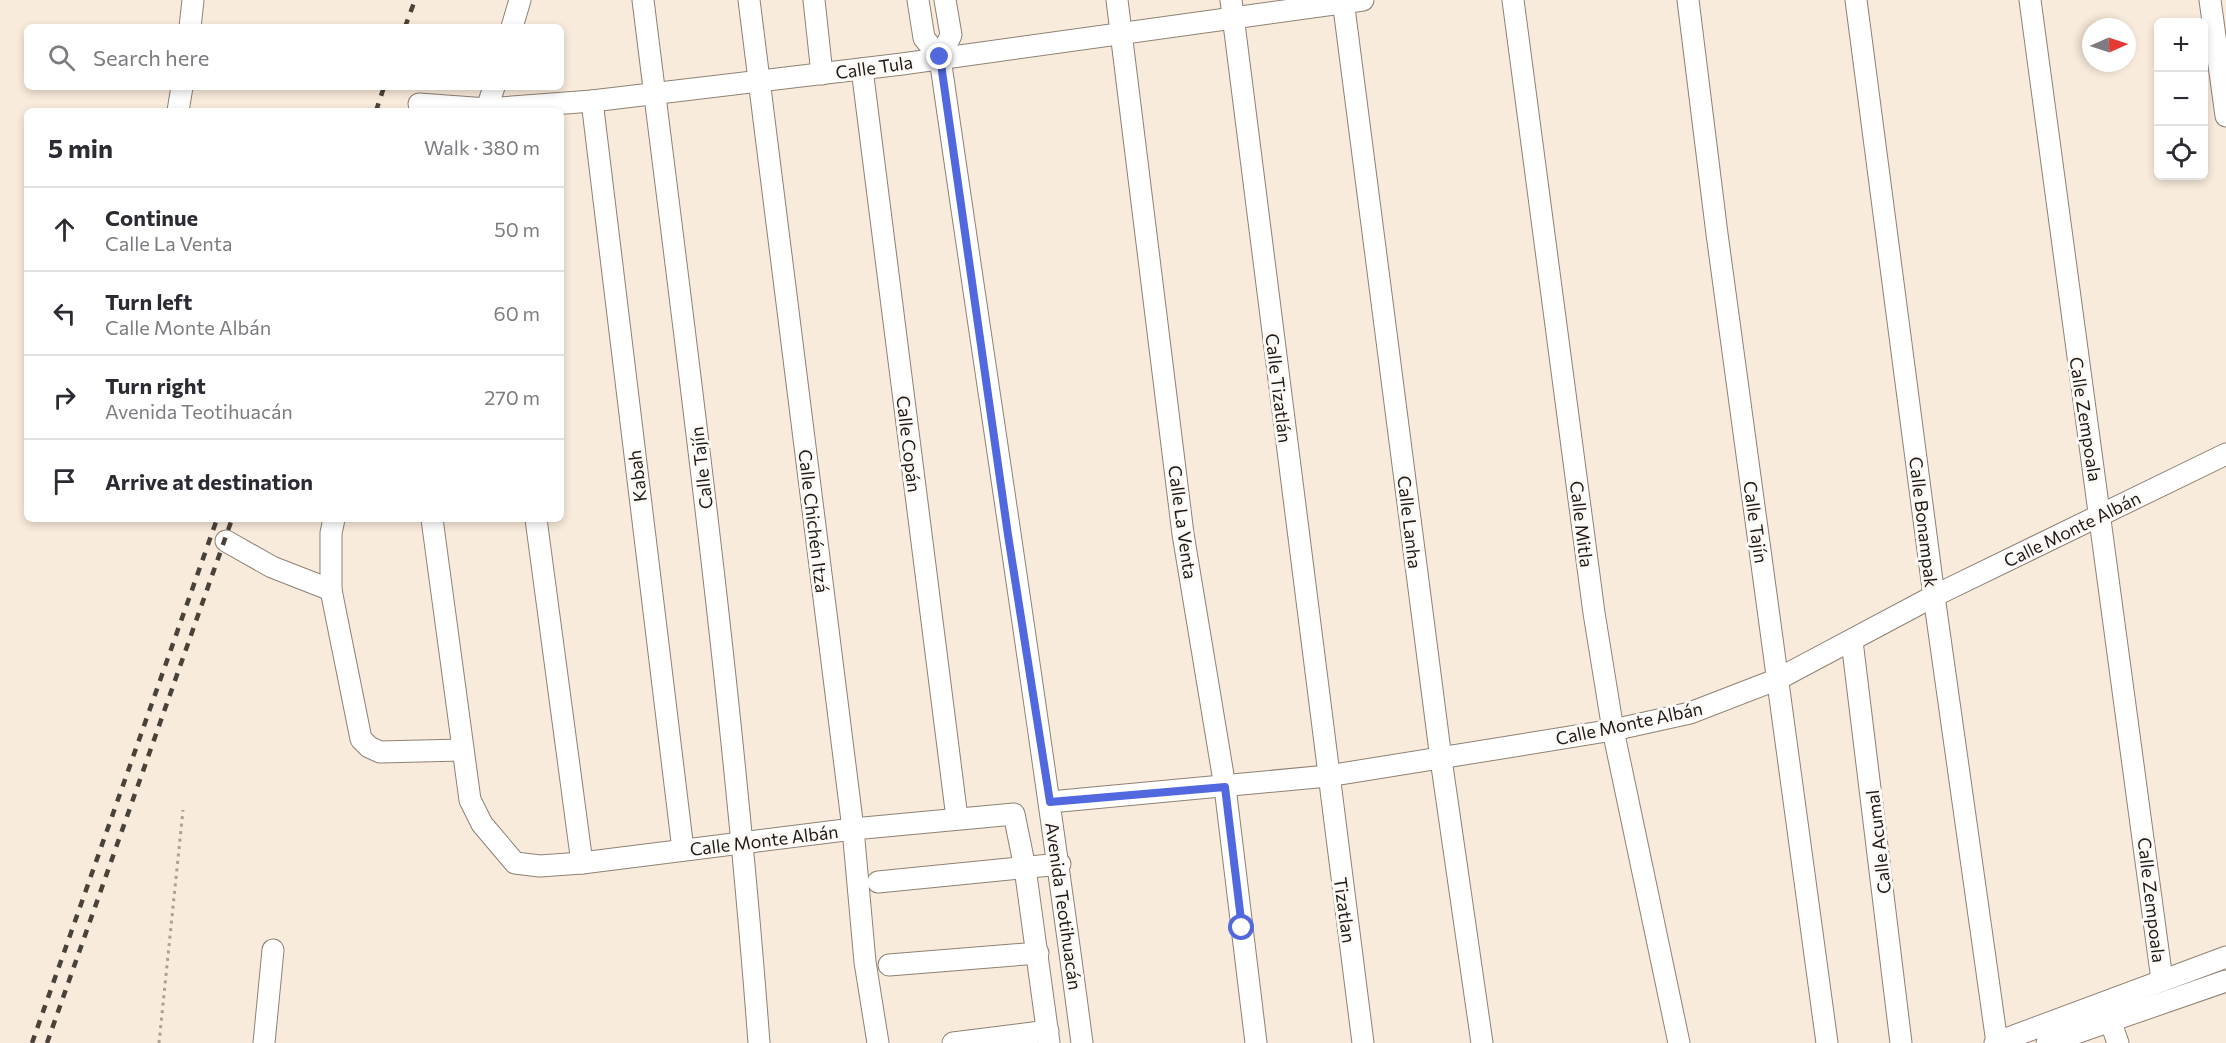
<!DOCTYPE html>
<html lang="en">
<head>
<meta charset="utf-8">
<style>
	body { margin:0; font-family:Commissioner,sans-serif; background:#f2f2f3; color:#2b2b33 }
	.controls { position:absolute; right:18px; top:18px; display:grid; overflow:hidden; border-radius:9px; box-shadow:0 3px 9px #0003 }
	.controls button { width:54px; height:54px; display:grid; place-items:center; padding:0; border:0; border-bottom:2px solid #e1e1e2; background:#fff; color:#2b2b33; font:30px sans-serif }
	.compass { position:absolute; left:2082px; top:18px; width:54px; height:54px; border-radius:50%; background:#fff; box-shadow:0 3px 9px #0003; rotate:87deg }
	.stop { position:absolute; width:18px; height:18px; margin:-14px; border:4px solid #5268de; border-radius:50%; background:#fff }
	.stop.end { background:#5268de; border-color:#fff; box-shadow:0 2px 6px #0008 }
	.list { margin:0; padding:0; list-style:none }
	h2 { display:flex; justify-content:space-between; align-items:center; height:78px; margin:0; padding:0 24px; font-size:26px }
	h2 small { font-size:20px; font-weight:400; color:#7c7c81 }
	.list li { display:grid; grid-template-columns:39px 1fr auto; gap:18px; align-items:center; box-sizing:border-box; height:84px; padding:0 24px; border-top:2px solid #e1e1e2 }
	.list b { display:block; font-size:22px; white-space:nowrap }
	.list p { margin:0; font-size:20px; white-space:nowrap; color:#7c7c81 }
	.list em { font-size:20px; font-style:normal; color:#7c7c81 }
	.icon { flex:none; width:33px; height:33px; fill:none; stroke:currentColor; stroke-width:2; stroke-linecap:round; stroke-linejoin:round }
	.map { position:relative; flex:none; width:2226px; height:1043px; overflow:hidden }
	.search { position:absolute; background:#fff; box-shadow:0 3px 9px #0003; left:24px; top:24px; width:540px; height:66px; display:flex; align-items:center; gap:15px; box-sizing:border-box; padding:0 21px; border-radius:9px; color:#7c7c81; font-size:22px }
	.panel { position:absolute; background:#fff; box-shadow:0 3px 9px #0003; left:24px; top:108px; width:540px; height:414px; border-radius:9px }
	.map>svg:first-child { display:block }
	.lines { fill:none; stroke-linecap:round; stroke-linejoin:round }
	.minor-casing { stroke:#8e8173; stroke-width:23 }
	.path { stroke:#aba094; stroke-width:3; stroke-dasharray:3 4.5; stroke-linecap:butt }
	.minor { stroke:#fff; stroke-width:21 }
	.rail { stroke:#49423b; stroke-width:4.5; stroke-dasharray:8 8; stroke-linecap:butt }
	.route { stroke:#5268de; stroke-width:8 }
	.labels { text-anchor:middle; dominant-baseline:central; stroke-width:6; stroke-linejoin:round; paint-order:stroke }
	.street-label { font-size:18px; fill:#1f1a15; stroke:#fdfaf7 }
</style>
</head>
<body>
<div class="map">
<svg width="2226" height="1043" viewBox="0 0 2226 1043">
	<rect width="100%" height="100%" fill="#f9ebdb"/>
	<g class="lines">
		<!-- minor casing -->
		<g class="minor-casing">
			<g id="minor">
				<path d="M643,0C686,347 733,694 759,1043"/>
				<path d="M749,0L853,829L865,962L878,1043"/>
				<path d="M814,0L822,74"/>
				<path d="M918,0L924,38L940,58"/>
				<path d="M1117,0L1183,534L1225,787L1256,1043"/>
				<path d="M1231,0L1363,1043"/>
				<path d="M1343,0L1441,759L1482,1043"/>
				<path d="M1513,0L1594,613L1613,730L1679,1043"/>
				<path d="M1688,0L1717,234L1827,1043"/>
				<path d="M1856,0L1934,596L1997,1043"/>
				<path d="M2030,0L2162,980"/>
				<path d="M2210,0L2226,116"/>
				<path d="M190,27L193,0"/>
				<path d="M512,27L520,0"/>
				<path d="M940,58C987,386 1039,714 1082,1043"/>
				<path d="M940,58L951,35L945,0"/>
				<path d="M862,69L957,818"/>
				<path d="M592,101L683,850"/>
				<path d="M419,104L487,109L592,101L902,64L1363,0"/>
				<path d="M178,111L182,87"/>
				<path d="M486,111L494,87"/>
				<path d="M334,519L331,533V590L361,739L369,747L380,752L462,750"/>
				<path d="M432,519L470,800L482,824L515,863L540,866L582,863L853,829L1014,814L1025,868L1049,1043"/>
				<path d="M536,519L582,863"/>
				<path d="M226,541L272,567L331,590"/>
				<path d="M1852,641L1901,1043"/>
				<path d="M1050,802L1328,776L1613,730L1690,713L1778,679L1934,596L2226,454"/>
				<path d="M878,882L1060,864"/>
				<path d="M889,965L1038,953"/>
				<path d="M2110,1020L2118,1043"/>
				<path d="M264,1043L273,950"/>
				<path d="M953,1043L1048,1031"/>
				<path d="M1995,1043L2226,957"/>
				<path d="M2047,1043L2226,981"/>
			</g>
		</g>
		<!-- path -->
		<path class="path" d="M159,1043L183,810"/>
		<!-- minor -->
		<use href="#minor" class="minor"/>
		<!-- rail -->
		<g class="rail">
			<path d="M405,27L415,0"/>
			<path d="M376,111L384,87"/>
			<path d="M32,1043L217,519"/>
			<path d="M47,1043L232,519"/>
		</g>
	</g>
	<g class="lines">
		<!-- route -->
		<path class="route" d="M940,57L1008,535L1050,802L1225,787L1242,928"/>
	</g>
	<g class="labels">
		<!-- street labels -->
		<g class="street-label">
			<text transform="translate(874 67) rotate(-8)">Calle Tula</text>
			<text transform="translate(1279 388) rotate(83)">Calle Tizatlán</text>
			<text transform="translate(2086 419) rotate(81)">Calle Zempoala</text>
			<text transform="translate(909 444) rotate(83)">Calle Copán</text>
			<text transform="translate(701 468) rotate(-97)">Calle Tajín</text>
			<text transform="translate(637 476) rotate(-97)">Kabah</text>
			<text transform="translate(814 521) rotate(83)">Calle Chichén Itzá</text>
			<text transform="translate(1183 522) rotate(82)">Calle La Venta</text>
			<text transform="translate(1410 522) rotate(83)">Calle Lanha</text>
			<text transform="translate(1756 522) rotate(82)">Calle Tajín</text>
			<text transform="translate(1924 522) rotate(83)">Calle Bonampak</text>
			<text transform="translate(1582 524) rotate(83)">Calle Mitla</text>
			<text transform="translate(2072 529) rotate(-26)">Calle Monte Albán</text>
			<text transform="translate(1629 723) rotate(-12)">Calle Monte Albán</text>
			<text transform="translate(764 840) rotate(-7)">Calle Monte Albán</text>
			<text transform="translate(1878 842) rotate(-97)">Calle Acumal</text>
			<text transform="translate(2152 900) rotate(83)">Calle Zempoala</text>
			<text transform="translate(1064 906) rotate(82)">Avenida Teotihuacán</text>
			<text transform="translate(1345 910) rotate(82)">Tizatlan</text>
		</g>
	</g>
</svg>
<div class="controls">
<button>+</button>
<button>−</button>
<button><svg class="icon" aria-label="locate" viewBox="0 0 24 24"><circle cx="12" cy="12" r="6"/><path d="M12 2v4M12 18v4M2 12h4M18 12h4"/></svg></button>
</div>
<svg class="compass" viewBox="-18 -18 36 36"><path d="M0-13l5 13h-10z" fill="#e53935"/><path d="M0 13l5-13h-10z" fill="#7c7c81"/></svg>
<div class="stop" style="left:1242px;top:928px"></div>
<div class="stop end" style="left:940px;top:57px"></div>
<div class="search"><svg class="icon" aria-label="search" viewBox="0 0 24 24"><circle cx="10" cy="10" r="6"/><path d="M15 15l6 6"/></svg>Search here</div>
<section class="panel">
<h2>5 min<small>Walk · 380 m</small></h2>
<ul class="list">
<li><svg class="icon" aria-label="ahead" viewBox="0 0 24 24"><path d="M12 20V5M6 11l6-6 6 6"/></svg><div><b>Continue</b><p>Calle La Venta</p></div><em>50 m</em></li>
<li><svg class="icon" aria-label="left" viewBox="0 0 24 24"><path d="M17 20v-9H6M10 6l-5 5 5 5"/></svg><div><b>Turn left</b><p>Calle Monte Albán</p></div><em>60 m</em></li>
<li><svg class="icon" aria-label="right" viewBox="0 0 24 24"><path d="M7 20v-9h11M14 6l5 5-5 5"/></svg><div><b>Turn right</b><p>Avenida Teotihuacán</p></div><em>270 m</em></li>
<li><svg class="icon" aria-label="arrive" viewBox="0 0 24 24"><path d="M6 21V4h12l-3 4 3 4H6"/></svg><div><b>Arrive at destination</b></div></li>
</ul>
</section>
</div>
</body>
</html>
